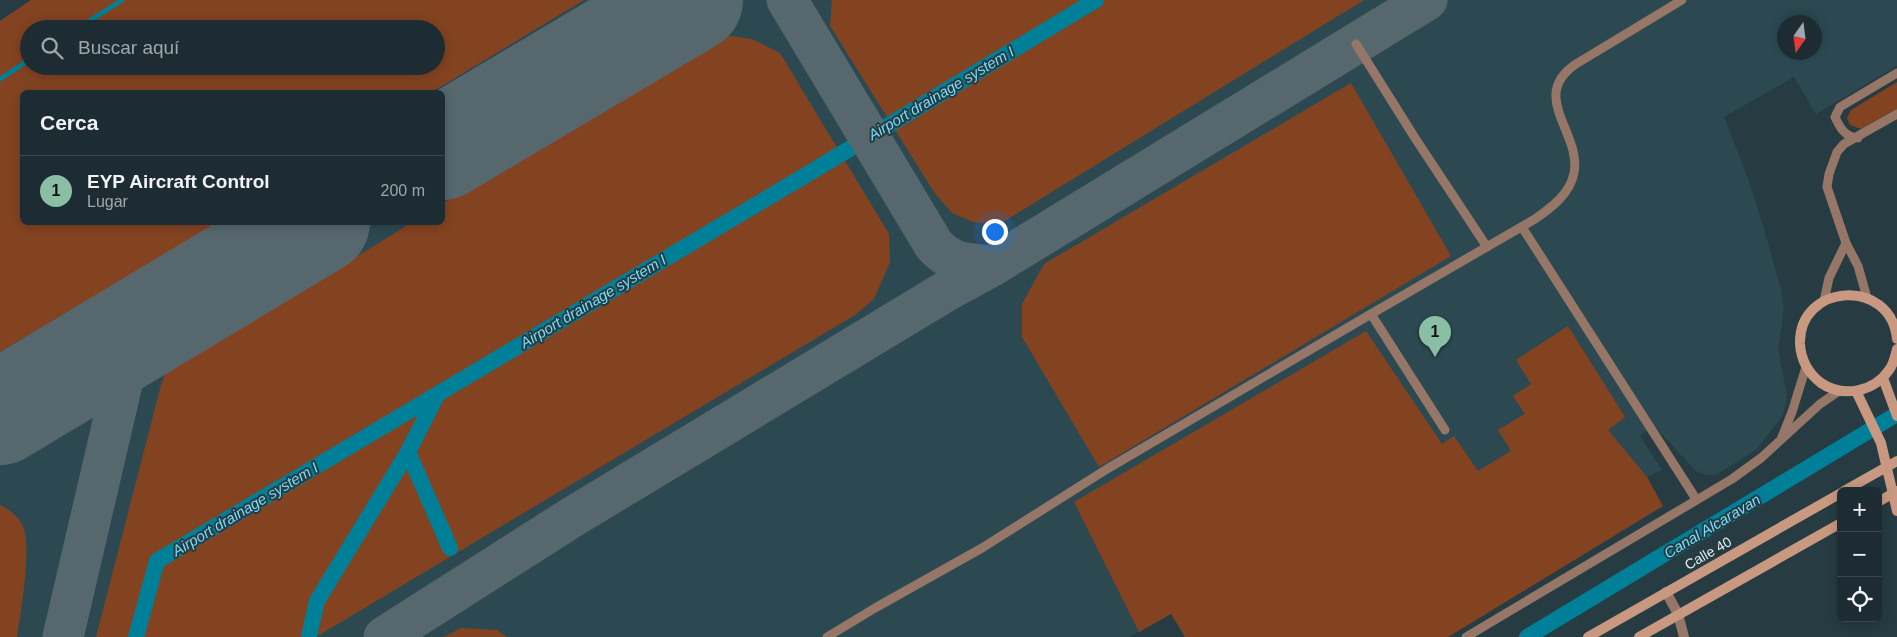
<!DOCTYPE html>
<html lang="es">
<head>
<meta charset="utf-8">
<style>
	body { margin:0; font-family:Arial,sans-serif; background:#25343a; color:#f1f3f6 }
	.controls { position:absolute; right:15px; bottom:15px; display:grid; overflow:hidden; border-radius:8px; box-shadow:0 2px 12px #0003 }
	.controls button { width:45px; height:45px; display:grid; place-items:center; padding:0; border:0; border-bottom:1px solid #3a484d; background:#1c2c32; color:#f1f3f6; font:25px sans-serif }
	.compass { position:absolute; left:1777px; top:15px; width:45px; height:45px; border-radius:50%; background:#1c2c32; box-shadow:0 2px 12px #0003; rotate:194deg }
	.you { position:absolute; left:994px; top:231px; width:18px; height:18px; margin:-12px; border:4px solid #fff; border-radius:50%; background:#1a73e8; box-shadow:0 0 0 8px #1a73e833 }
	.badge { display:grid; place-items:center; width:32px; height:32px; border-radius:50%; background:#8abfa5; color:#111; font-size:16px; font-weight:700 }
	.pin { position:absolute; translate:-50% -41px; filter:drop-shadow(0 1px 2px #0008) }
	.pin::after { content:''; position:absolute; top:26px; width:18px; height:15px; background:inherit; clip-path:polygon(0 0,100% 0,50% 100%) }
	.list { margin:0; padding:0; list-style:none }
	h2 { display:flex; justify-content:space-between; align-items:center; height:65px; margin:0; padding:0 20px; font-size:21px }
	h2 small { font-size:16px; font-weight:400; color:#a0a7ac }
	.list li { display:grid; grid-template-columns:32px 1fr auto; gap:15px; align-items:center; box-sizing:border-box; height:70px; padding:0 20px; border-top:1px solid #3a484d }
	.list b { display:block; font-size:19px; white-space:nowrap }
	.list p { margin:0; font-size:16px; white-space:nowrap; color:#a0a7ac }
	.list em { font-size:16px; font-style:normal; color:#a0a7ac }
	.icon { flex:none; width:28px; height:28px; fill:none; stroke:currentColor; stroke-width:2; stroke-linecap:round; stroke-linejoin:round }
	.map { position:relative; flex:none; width:1897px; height:637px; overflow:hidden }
	.search { position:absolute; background:#1c2c32; box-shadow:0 2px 12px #0003; left:20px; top:20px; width:425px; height:55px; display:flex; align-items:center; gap:12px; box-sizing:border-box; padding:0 18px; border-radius:28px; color:#a0a7ac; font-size:19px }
	.panel { position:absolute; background:#1c2c32; box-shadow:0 2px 12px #0003; left:20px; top:90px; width:425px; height:135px; border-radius:8px }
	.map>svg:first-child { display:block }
	.built { fill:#2c4952; fill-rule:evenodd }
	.green { fill:#834321; fill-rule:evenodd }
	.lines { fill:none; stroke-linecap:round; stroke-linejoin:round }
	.stream { stroke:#007f99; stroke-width:4.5 }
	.canal { stroke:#007f99; stroke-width:16 }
	.taxiway { stroke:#56686e; stroke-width:41 }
	.runway { stroke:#56686e; stroke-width:104 }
	.lane { stroke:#957667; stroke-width:9 }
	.street { stroke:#957667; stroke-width:10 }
	.secondary { stroke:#c99880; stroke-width:10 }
	.labels { text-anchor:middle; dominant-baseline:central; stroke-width:4; stroke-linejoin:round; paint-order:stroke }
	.street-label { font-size:14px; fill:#e2eff3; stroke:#263b42 }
	.water-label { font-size:15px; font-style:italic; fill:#77defb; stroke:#263b42 }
</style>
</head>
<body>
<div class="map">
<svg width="1897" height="637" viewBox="0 0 1897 637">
	<rect width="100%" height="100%" fill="#263b42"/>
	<!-- built -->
	<path class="built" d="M31,0H1897V66L1816,114L1794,77L1724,117L1749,181L1765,232L1781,290L1784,309L1778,349L1787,395L1786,404L1783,415L1757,449L1716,475H1706L1696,471L1653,425L1640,436L1662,470L1647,477L1663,506L1448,637H1185L1171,614L1129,637H0V21ZM1784,22H1814V52H1784ZM29,29H436V66H29ZM22,92H442V222H22Z"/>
	<!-- green -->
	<g class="green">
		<path d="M31,0H584L432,92H22V222L218,223L0,352V21ZM29,29H436V66H29Z"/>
		<path d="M832,0H1364L1003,222L976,223L952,213L934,192L830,26Z"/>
		<path d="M718,34L752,39L780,53L889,234L890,262L874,299L855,315L316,637H96L161,385L165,374L175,363L301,291L411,223L442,222L443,203L688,50Z"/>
		<path d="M1897,82V110H1894L1861,129L1850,125L1847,118L1851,110Z"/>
		<path d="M1351,83L1451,256L1099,467L1022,337V304L1044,264Z"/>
		<path d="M1568,326L1625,417L1608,430L1647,477L1663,506L1448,637H1185L1171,614L1139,632L1074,502L1366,331L1442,444L1454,436L1478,471L1511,451L1498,430L1525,414L1513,396L1531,384L1516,360Z"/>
		<path d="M0,505C8,508 22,520 24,529C31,555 21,609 17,637H0Z"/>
		<path d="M461,628L497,630L507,637H444Z"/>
	</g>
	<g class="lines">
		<!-- stream -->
		<g class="stream">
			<path d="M77,29L122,0"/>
			<path d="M0,79L29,60"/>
		</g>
		<!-- canal -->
		<g class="canal">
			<path d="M437,395L408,452L450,548"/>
			<path d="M309,636L317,601L408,452"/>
			<path d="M136,637L157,561L811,172L1096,0"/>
			<path d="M1527,637L1897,414"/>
		</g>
		<!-- taxiway -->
		<g class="taxiway">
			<path d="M787,0L934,245C952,265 968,263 992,266"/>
			<path d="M63,637L128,358L130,350L143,327"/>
			<path d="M384,637L574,516L948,290L992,266L1427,0"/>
		</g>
		<!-- runway -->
		<g class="runway">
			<path d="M442,148L691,0"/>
			<path d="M0,413L318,222"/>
		</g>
		<!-- lane -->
		<g class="lane">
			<path d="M1356,44L1415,138L1487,247"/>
			<path d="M1858,138C1845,137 1840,128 1835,117L1840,107L1897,73"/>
			<path d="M1522,227L1696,499"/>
			<path d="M1867,298L1858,266L1846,243L1827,187L1829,174L1837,152L1844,144L1897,114"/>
			<path d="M1824,301L1829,278L1846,243"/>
			<path d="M1371,314L1445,430"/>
			<path d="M1782,437L1792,412L1806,367"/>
			<path d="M827,637L875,608L982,548L1107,469L1371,314L1535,219C1551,208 1570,194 1574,173C1582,133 1528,96 1576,64L1682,0"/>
			<path d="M1466,637L1732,479L1761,458L1820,404L1839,391"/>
		</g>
		<!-- street -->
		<path class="street" d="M1666,592L1678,614L1684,637"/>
		<!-- secondary -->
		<g class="secondary">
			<path d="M1897,339C1891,277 1798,283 1800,344C1801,360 1808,373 1821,383C1843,398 1874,392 1889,370C1894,364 1895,356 1897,349"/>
			<path d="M1883,378L1897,416"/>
			<path d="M1856,391L1881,443L1897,511"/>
			<path d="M1844,491L1897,461"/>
			<path d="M1878,502L1897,491"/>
			<path d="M1588,637L1841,493"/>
			<path d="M1639,637L1841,523"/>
		</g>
	</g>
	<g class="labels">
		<!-- street labels -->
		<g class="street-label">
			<text transform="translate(1708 553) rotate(-30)">Calle 40</text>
		</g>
		<!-- water labels -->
		<g class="water-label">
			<text transform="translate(941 93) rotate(-31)">Airport drainage system I</text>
			<text transform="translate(593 301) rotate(-31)">Airport drainage system I</text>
			<text transform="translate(245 509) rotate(-31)">Airport drainage system I</text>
			<text transform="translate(1712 526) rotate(-31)">Canal Alcaravan</text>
		</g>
	</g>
</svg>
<div class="controls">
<button>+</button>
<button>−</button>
<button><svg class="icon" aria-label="locate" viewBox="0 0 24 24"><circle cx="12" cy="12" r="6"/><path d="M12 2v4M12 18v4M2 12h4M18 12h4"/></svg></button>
</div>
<svg class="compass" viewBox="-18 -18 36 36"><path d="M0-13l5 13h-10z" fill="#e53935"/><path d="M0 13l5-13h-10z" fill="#a0a7ac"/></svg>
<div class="you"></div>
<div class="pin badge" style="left:1435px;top:357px">1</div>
<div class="search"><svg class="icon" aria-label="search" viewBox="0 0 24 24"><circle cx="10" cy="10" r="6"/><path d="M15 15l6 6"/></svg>Buscar aquí</div>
<section class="panel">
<h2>Cerca<small></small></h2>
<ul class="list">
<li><span class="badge">1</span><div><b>EYP Aircraft Control</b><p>Lugar</p></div><em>200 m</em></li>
</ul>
</section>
</div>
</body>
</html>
